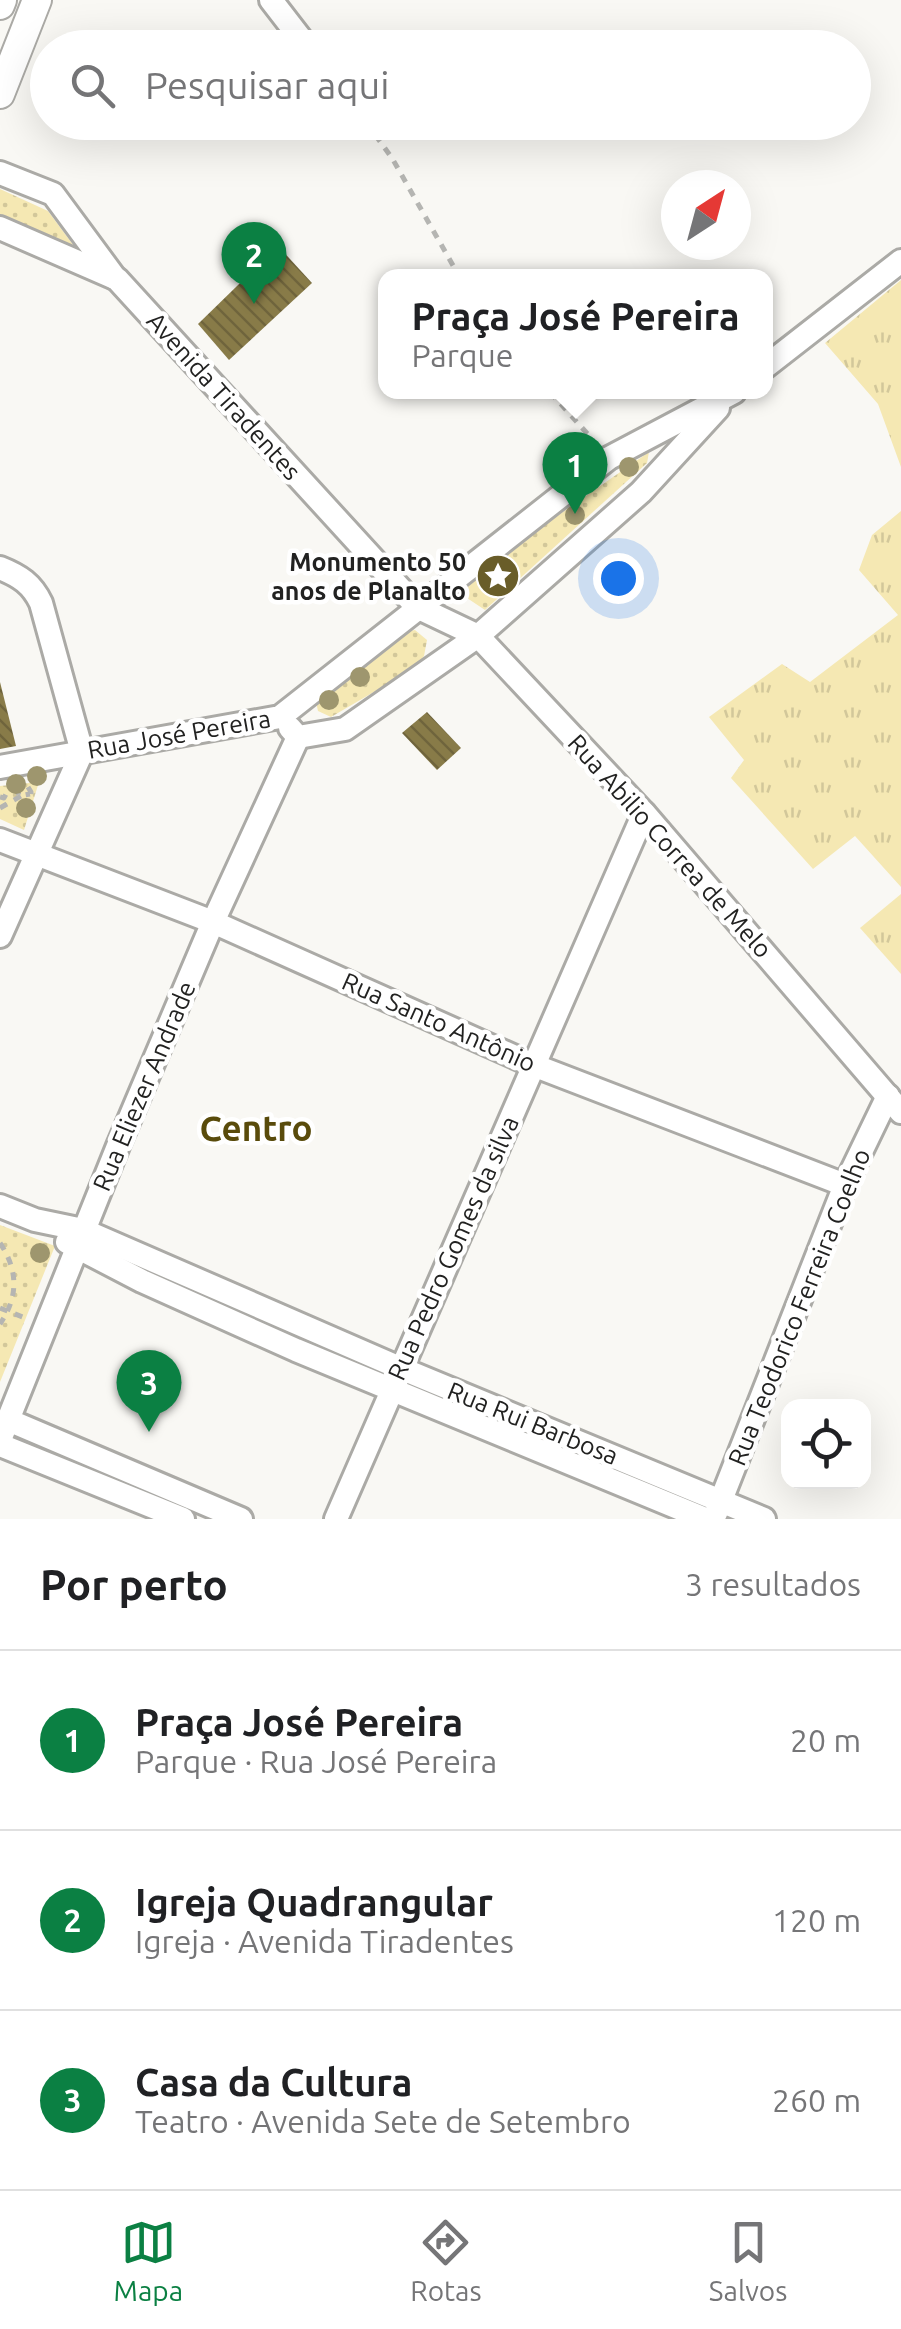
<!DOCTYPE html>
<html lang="pt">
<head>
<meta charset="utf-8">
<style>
	:root { --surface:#fff; --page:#f6f6f6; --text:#202124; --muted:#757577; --line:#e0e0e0; --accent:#0b8043 }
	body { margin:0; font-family:Ubuntu,sans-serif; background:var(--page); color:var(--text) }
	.controls { position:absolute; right:30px; bottom:30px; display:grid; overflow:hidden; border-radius:20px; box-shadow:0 10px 40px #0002 }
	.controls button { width:90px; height:90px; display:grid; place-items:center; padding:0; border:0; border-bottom:2px solid var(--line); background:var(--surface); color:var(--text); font:50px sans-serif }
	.compass { position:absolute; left:661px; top:170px; width:90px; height:90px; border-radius:50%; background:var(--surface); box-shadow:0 10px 40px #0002; rotate:36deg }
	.you { position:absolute; left:618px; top:578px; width:35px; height:35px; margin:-25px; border:8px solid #fff; border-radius:50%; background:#1a73e8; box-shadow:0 0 0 15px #1a73e833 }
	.badge { display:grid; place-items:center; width:65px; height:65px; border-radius:50%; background:var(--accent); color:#fff; font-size:32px; font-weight:700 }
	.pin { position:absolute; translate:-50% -82px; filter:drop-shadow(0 2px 5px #0008) }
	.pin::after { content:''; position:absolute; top:52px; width:35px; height:30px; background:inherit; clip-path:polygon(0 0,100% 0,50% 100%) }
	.popup { position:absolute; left:378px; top:269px; width:395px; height:130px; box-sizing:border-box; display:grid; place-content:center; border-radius:20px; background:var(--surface); filter:drop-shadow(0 2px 8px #0005); font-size:32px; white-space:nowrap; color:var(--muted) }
	.popup b { font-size:38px; color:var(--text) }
	.popup::after { content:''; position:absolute; left:50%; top:100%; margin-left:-20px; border:20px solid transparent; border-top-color:var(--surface) }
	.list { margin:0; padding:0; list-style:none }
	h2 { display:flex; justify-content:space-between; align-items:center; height:130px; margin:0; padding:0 40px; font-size:42px }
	h2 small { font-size:32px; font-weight:400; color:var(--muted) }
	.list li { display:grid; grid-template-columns:65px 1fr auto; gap:30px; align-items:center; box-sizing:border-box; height:180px; padding:0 40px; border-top:2px solid var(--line) }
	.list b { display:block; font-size:38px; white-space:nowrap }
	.list p { margin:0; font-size:32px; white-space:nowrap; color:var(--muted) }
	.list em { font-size:32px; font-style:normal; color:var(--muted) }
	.icon { flex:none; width:55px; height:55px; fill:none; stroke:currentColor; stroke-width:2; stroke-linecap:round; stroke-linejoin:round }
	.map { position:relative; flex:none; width:901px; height:1519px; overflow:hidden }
	.search { position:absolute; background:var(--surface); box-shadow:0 10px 40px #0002; left:30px; right:30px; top:30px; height:110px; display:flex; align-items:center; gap:25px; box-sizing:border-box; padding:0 35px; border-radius:55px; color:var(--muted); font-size:38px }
	.sheet { height:670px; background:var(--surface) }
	nav { display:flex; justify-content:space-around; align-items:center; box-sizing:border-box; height:140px; border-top:2px solid var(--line); background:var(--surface); font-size:28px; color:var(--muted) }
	nav a { display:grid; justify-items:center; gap:5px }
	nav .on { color:var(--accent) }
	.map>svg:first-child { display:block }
</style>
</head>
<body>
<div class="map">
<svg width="901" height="1519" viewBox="0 0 901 1519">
	<defs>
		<pattern id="grass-tufts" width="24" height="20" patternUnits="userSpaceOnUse" patternTransform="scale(2.5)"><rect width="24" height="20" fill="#f5e8b3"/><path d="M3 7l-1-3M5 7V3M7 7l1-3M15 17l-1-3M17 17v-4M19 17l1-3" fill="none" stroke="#d2c79a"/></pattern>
		<pattern id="park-dots" width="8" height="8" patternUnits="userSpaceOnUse" patternTransform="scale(2.5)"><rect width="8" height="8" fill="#f5e8b3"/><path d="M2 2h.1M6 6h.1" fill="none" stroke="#d2c79a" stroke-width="1.8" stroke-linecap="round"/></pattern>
		<pattern id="building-back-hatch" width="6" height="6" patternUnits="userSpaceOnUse" patternTransform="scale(2.5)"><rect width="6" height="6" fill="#887b48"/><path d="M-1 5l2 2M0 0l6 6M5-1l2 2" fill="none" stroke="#6f643c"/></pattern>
	</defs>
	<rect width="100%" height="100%" fill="#f9f8f4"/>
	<g fill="url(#grass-tufts)">
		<polygon points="901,280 901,467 878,404 825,343"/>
		<polygon points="901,511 901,887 855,836 813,869 731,778 744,760 709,717 782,664 810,682 898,615 859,570 872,535"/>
		<polygon points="901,894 901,974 860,928"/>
	</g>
	<g fill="url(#park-dots)">
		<polygon points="0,189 48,211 74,246 73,250 0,216"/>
		<polygon points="649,452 647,463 485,610 467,598 464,587 468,578"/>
		<polygon points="415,630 427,640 424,656 415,668 331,717 318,711 316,702 398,633"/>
		<polygon points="39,782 24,830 0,819 0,786"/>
		<polygon points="0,1225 55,1246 0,1382"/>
	</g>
	<g fill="url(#building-back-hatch)">
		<polygon points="278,246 312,283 229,360 198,324"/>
		<polygon points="0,682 16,746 0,749"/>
		<polygon points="427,712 461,748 437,770 402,733"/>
	</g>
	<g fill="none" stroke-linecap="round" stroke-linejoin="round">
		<g stroke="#abaaa6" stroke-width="28">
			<g id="minor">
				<polyline points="271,0 308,48"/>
				<polyline points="0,173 53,194 115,278"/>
				<polyline points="0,228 117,279 417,607 478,636 644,813 901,1112"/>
				<polyline points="765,367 901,261"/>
				<path d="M0,568C20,576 32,584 41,603L82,752L0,936"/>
				<polyline points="290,728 298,737 345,729 478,636 641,492 718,408"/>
				<polyline points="0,767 280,717 609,458 734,392"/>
				<polyline points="0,840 213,922 533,1065 845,1185"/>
				<polyline points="0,1206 35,1220 83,1230 400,1368 764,1519"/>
				<polyline points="67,1242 142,1281 296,1350 705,1519"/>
				<polyline points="8,1420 241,1519"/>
				<polyline points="0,1440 118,1146 213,922 298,737"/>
				<polyline points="0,1445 183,1519"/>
				<polyline points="716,1513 845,1185 888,1096"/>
				<polyline points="336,1519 644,813"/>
			</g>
		</g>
		<g stroke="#abaaa6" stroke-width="32">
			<g id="tertiary">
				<polyline points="0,5 2,0"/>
				<polyline points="0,94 37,0"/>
			</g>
		</g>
		<g stroke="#b5b5b2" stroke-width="5" stroke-dasharray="8 8" stroke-linecap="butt">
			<polyline points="366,122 392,158 459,276"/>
			<polyline points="550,392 593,440"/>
			<polyline points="17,787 19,796 30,794"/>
			<polyline points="28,787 31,792 30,810"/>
			<polyline points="0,797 4,798 9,788"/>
			<polyline points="0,808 21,796"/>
			<path d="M0,1243C18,1270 19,1296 0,1324"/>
			<polyline points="0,1308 25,1318"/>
		</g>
		<use href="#minor" stroke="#fff" stroke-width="22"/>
		<use href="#tertiary" stroke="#fff" stroke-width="28"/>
	</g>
	<g fill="#9e966e">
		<circle cx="629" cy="467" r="10"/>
		<circle cx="575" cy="515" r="10"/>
		<circle cx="360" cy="677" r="10"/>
		<circle cx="329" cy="700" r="10"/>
		<circle cx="37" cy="776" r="10"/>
		<circle cx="16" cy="784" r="10"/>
		<circle cx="26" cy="808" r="10"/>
		<circle cx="40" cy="1253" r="10"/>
	</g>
	<defs>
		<g id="sight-disc" transform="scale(2.25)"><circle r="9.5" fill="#695d29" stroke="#fff"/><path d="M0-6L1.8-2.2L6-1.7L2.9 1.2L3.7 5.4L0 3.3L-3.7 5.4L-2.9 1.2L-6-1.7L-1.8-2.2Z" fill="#fff"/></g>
	</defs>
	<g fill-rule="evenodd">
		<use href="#sight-disc" x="498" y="576"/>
	</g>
	<g text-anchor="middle" stroke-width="9" stroke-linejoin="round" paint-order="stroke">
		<g font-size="25" fill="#222221" stroke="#fff">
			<text transform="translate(224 396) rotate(48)" y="9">Avenida Tiradentes</text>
			<text transform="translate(179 734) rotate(-10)" y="9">Rua José Pereira</text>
			<text transform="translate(670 846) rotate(48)" y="9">Rua Abilio Correa de Melo</text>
			<text transform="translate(439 1022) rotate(24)" y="9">Rua Santo Antônio</text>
			<text transform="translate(144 1086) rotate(-67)" y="9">Rua Eliezer Andrade</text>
			<text transform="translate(453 1248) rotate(-66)" y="9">Rua Pedro Gomes da silva</text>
			<text transform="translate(799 1307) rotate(-68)" y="9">Rua Teodorico Ferreira Coelho</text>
			<text transform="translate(533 1423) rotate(22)" y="9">Rua Rui Barbosa</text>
		</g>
		<g font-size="25" font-weight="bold" fill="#222221" stroke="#fff" text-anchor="end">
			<text x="466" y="571">Monumento 50<tspan x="466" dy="29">anos de Planalto</tspan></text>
		</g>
		<g font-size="35" font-weight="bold" fill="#594b0b" stroke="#fff">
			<text x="256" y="1141">Centro</text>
		</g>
	</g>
</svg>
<div class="controls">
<button><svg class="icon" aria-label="locate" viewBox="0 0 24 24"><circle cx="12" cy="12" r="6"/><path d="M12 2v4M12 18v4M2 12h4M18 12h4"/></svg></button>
</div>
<svg class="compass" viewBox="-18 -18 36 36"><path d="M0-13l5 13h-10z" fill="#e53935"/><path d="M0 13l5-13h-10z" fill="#757577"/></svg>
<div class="you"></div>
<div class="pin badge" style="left:575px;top:514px">1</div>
<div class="popup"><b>Praça José Pereira</b>Parque</div>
<div class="pin badge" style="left:254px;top:304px">2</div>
<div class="pin badge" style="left:149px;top:1432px">3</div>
<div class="search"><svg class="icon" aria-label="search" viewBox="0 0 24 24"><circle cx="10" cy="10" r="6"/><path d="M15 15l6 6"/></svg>Pesquisar aqui</div>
</div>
<section class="sheet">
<h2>Por perto<small>3 resultados</small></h2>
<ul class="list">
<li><span class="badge">1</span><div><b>Praça José Pereira</b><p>Parque · Rua José Pereira</p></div><em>20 m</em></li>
<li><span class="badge">2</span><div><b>Igreja Quadrangular</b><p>Igreja · Avenida Tiradentes</p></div><em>120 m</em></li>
<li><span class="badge">3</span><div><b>Casa da Cultura</b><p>Teatro · Avenida Sete de Setembro</p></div><em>260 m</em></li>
</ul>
</section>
<nav>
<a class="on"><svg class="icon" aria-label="map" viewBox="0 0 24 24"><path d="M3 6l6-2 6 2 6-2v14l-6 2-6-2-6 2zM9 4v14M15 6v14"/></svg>Mapa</a>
<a><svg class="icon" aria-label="directions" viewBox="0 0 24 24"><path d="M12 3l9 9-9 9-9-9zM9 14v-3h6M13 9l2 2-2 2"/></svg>Rotas</a>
<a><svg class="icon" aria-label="saved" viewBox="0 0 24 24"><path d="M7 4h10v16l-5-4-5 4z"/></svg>Salvos</a>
</nav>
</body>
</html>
